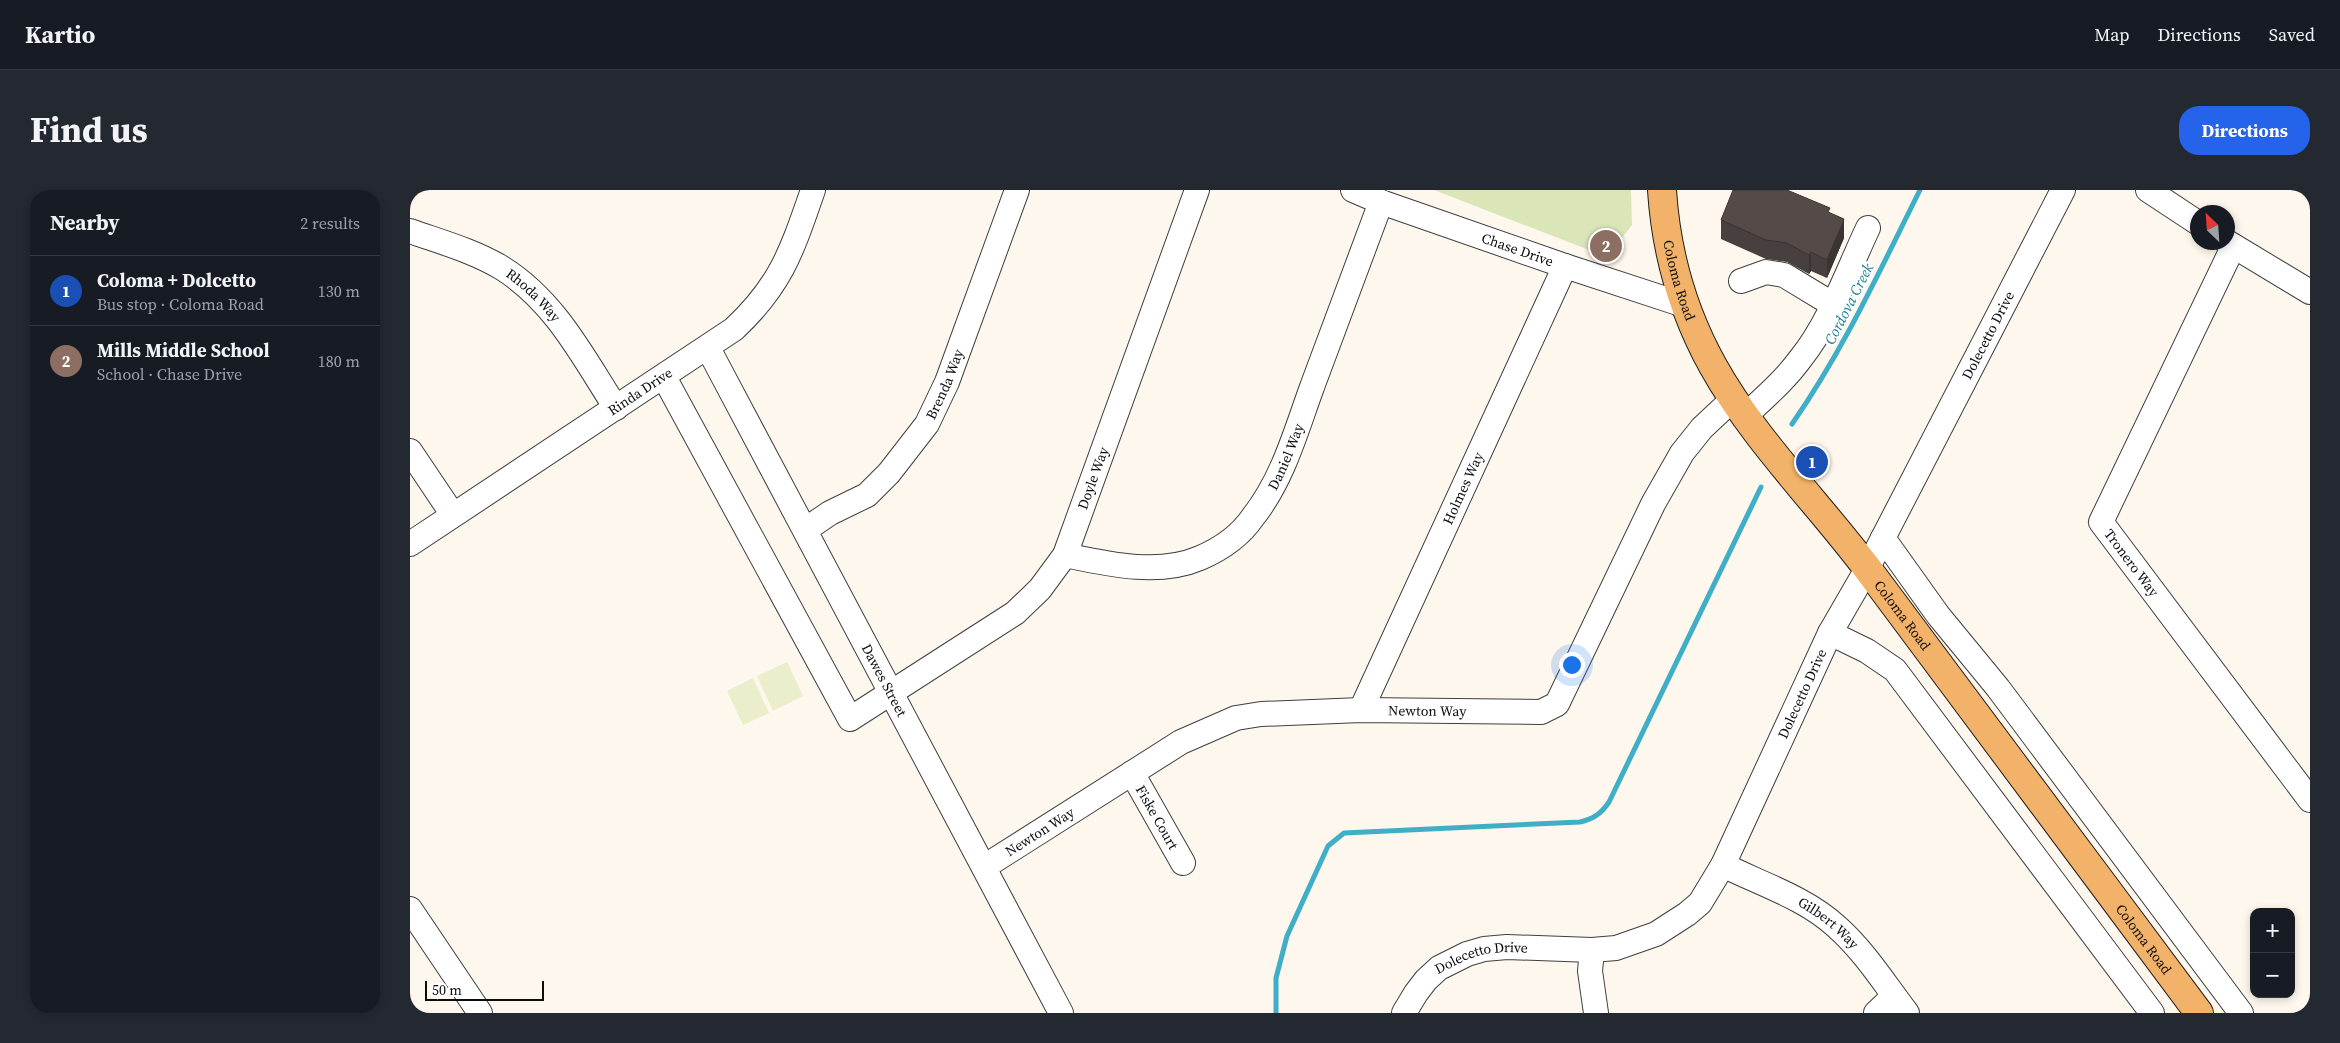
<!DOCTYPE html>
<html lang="en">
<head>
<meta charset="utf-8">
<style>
	:root { --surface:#171b24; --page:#242831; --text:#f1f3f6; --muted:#9ea1a6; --line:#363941; --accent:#2563eb }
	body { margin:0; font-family:"Source Serif 4",serif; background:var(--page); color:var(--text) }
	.controls { position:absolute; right:15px; bottom:15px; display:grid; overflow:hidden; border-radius:10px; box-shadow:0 2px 8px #0003 }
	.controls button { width:45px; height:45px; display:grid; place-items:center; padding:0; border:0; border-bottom:1px solid var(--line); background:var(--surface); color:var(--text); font:25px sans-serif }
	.compass { position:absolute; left:1780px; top:15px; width:45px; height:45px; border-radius:50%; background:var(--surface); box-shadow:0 2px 8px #0003; rotate:335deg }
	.scale { position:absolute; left:15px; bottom:12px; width:119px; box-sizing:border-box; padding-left:5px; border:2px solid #0c0c0c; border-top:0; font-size:14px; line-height:18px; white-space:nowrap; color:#0c0c0c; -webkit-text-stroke:4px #fff; paint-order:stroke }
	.you { position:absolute; left:1161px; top:474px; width:18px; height:18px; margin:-12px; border:4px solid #fff; border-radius:50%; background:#1a73e8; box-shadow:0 0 0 8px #1a73e833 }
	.badge { display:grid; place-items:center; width:32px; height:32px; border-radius:50%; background:var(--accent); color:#fff; font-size:16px; font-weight:700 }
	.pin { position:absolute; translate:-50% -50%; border:2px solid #fff; box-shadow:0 1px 5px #0006 }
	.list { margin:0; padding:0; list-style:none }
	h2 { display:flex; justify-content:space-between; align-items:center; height:65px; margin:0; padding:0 20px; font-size:21px }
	h2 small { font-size:16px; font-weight:400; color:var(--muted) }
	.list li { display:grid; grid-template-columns:32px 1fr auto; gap:15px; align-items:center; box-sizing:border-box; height:70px; padding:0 20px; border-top:1px solid var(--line) }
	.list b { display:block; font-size:19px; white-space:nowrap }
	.list p { margin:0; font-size:16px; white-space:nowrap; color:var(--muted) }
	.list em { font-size:16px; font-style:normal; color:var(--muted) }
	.map { position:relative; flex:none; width:1900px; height:823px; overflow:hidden; border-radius:20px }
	header { display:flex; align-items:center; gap:30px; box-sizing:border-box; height:70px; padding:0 25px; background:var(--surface); border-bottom:1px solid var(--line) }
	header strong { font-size:24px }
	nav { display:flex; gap:28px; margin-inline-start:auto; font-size:18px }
	.intro { display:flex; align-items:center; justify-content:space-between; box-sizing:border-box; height:120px; padding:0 30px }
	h1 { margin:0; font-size:35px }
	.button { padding:12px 22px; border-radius:20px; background:var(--accent); color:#fff; font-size:18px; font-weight:700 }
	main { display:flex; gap:30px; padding:0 30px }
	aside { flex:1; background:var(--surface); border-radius:20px; box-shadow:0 2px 8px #0003 }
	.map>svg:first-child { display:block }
</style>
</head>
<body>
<header>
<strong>Kartio</strong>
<nav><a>Map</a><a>Directions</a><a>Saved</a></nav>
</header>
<div class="intro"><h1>Find us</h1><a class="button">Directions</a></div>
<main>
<aside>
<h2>Nearby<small>2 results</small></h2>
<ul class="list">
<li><span class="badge" style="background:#1a4fb4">1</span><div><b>Coloma + Dolcetto</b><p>Bus stop · Coloma Road</p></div><em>130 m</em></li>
<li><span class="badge" style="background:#8d6e63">2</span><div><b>Mills Middle School</b><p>School · Chase Drive</p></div><em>180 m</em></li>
</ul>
</aside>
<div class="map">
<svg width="1900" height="823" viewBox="0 0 1900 823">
	<rect width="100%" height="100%" fill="#fef7ed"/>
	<polygon fill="#dae6b8" points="1024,0 1221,0 1222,35 1197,67"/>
	<g fill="#eaeeca">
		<polygon points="377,472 393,506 363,521 347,486"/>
		<polygon points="343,488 359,523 333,535 317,501"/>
	</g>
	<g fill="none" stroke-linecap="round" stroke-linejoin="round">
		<g stroke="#3faec6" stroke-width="5">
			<path d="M1382,234C1433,161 1470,80 1510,0"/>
			<path d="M866,823V788L877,746L918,656L934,643L1170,632C1183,629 1191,624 1199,612L1351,297"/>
		</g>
		<g stroke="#3f3f3f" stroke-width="26">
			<g id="minor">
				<path id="s1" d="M943,0L971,12L1155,76L1274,115"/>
				<polyline points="1738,0 1788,33"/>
				<path id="s2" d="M0,41C31,52 64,61 92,78C145,111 173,167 206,218"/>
				<polyline points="1817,52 1900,102"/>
				<path id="s3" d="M1823,57L1691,332L1900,610"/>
				<polyline points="1331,91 1356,82 1374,85 1422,114"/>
				<path id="s4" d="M298,158L651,823"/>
				<path id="s5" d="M254,187L440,529L605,423L630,399L655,365L787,0"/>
				<path d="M1335,226C1355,207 1375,190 1391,168C1420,132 1438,80 1458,38"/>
				<polyline points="0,261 43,325"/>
				<path id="s6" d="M395,340L420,323L457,305L479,283L517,234L537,192L607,0"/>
				<polyline points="1473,348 1528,425 1588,498 1831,823"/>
				<path id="s7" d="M0,354L324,139C372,94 382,60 403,0"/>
				<path id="s8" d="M655,365C698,374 748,386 790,368C811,359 830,346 843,327C873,289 886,241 902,197C925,135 948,73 971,12"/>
				<polyline points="1420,443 1457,461 1485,480 1742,823"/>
				<path id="s9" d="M951,520L1155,76"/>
				<path id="s10" d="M722,583L773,673"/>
				<path id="s11" d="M1313,675C1351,694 1396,708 1427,737C1455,762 1474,793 1497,823"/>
				<path id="s12" d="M574,677L771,552L826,528L851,524L951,520L1131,522L1147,514L1243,314L1272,263L1292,238L1323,209"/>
				<polyline points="0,719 70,823"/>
				<polyline points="1182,760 1180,781 1186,823"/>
				<path id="s13" d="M994,823L1006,803L1016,790L1029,778L1057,764L1074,759L1097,757L1182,760L1206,758L1246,744L1277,724L1290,713L1313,675L1420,443L1457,379L1653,0"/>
				<polyline points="1466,823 1484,806"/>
			</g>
		</g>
		<g stroke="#1d1d1d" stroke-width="30">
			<g id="major">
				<path id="s14" d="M1252,0C1256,62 1273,122 1303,176C1343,248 1407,312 1457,378C1569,526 1678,675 1789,823"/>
			</g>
		</g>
		<use href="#minor" stroke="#fff" stroke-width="24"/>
		<use href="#major" stroke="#f2b269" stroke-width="28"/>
	</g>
	<polygon fill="#48403f" points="1311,30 1434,48 1417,88 1401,81 1399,84 1377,72 1356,69 1311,49"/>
	<g fill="#3b3433">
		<polygon points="1434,29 1434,48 1417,88 1417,70"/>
		<polygon points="1401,62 1401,81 1399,84 1399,65"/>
	</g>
	<polygon fill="#544b49" stroke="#3b3433" points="1323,0 1377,0 1420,18 1418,22 1434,29 1417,70 1401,62 1399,65 1377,53 1356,50 1311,30"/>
	<g text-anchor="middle" stroke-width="5" stroke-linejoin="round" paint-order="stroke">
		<g font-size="14" fill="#0c0c0c" stroke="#fff">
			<text dy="5" stroke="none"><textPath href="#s1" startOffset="175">Chase Drive</textPath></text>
			<text dy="5" stroke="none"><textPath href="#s14" startOffset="92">Coloma Road</textPath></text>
			<text dy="5" stroke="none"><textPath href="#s2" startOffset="141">Rhoda Way</textPath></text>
			<text dy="5" stroke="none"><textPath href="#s13" startOffset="972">Dolecetto Drive</textPath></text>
			<text dy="5" stroke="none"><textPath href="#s6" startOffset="208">Brenda Way</textPath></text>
			<text dy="5" stroke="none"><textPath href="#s7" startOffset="276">Rinda Drive</textPath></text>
			<text dy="5" stroke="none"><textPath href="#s8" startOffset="274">Daniel Way</textPath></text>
			<text dy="5" stroke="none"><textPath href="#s5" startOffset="744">Doyle Way</textPath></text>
			<text dy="5" stroke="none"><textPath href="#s9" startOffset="244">Holmes Way</textPath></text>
			<text dy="5" stroke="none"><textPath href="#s3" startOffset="356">Tronero Way</textPath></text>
			<text dy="5" stroke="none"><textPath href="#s14" startOffset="498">Coloma Road</textPath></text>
			<text dy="5" stroke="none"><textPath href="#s4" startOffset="376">Dawes Street</textPath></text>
			<text dy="5" stroke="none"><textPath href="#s13" startOffset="568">Dolecetto Drive</textPath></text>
			<text dy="5" stroke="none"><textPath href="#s12" startOffset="485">Newton Way</textPath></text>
			<text dy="5" stroke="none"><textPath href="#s10" startOffset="51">Fiske Court</textPath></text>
			<text dy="5" stroke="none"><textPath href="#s12" startOffset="66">Newton Way</textPath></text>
			<text dy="5" stroke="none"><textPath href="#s11" startOffset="121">Gilbert Way</textPath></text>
			<text dy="5" stroke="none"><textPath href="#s14" startOffset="902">Coloma Road</textPath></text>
			<text dy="5" stroke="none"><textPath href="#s13" startOffset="102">Dolecetto Drive</textPath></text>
		</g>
		<g font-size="15" font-style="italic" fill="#1c7d97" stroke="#fff">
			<text transform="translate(1439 114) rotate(-63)" y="5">Cordova Creek</text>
		</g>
	</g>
</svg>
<div class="controls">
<button>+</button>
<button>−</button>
</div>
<svg class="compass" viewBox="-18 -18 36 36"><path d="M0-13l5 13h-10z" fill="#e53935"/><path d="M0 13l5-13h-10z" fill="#9ea1a6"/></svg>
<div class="scale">50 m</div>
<div class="you"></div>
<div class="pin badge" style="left:1402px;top:272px;background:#1a4fb4">1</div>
<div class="pin badge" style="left:1196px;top:56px;background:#8d6e63">2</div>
</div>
</main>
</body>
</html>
